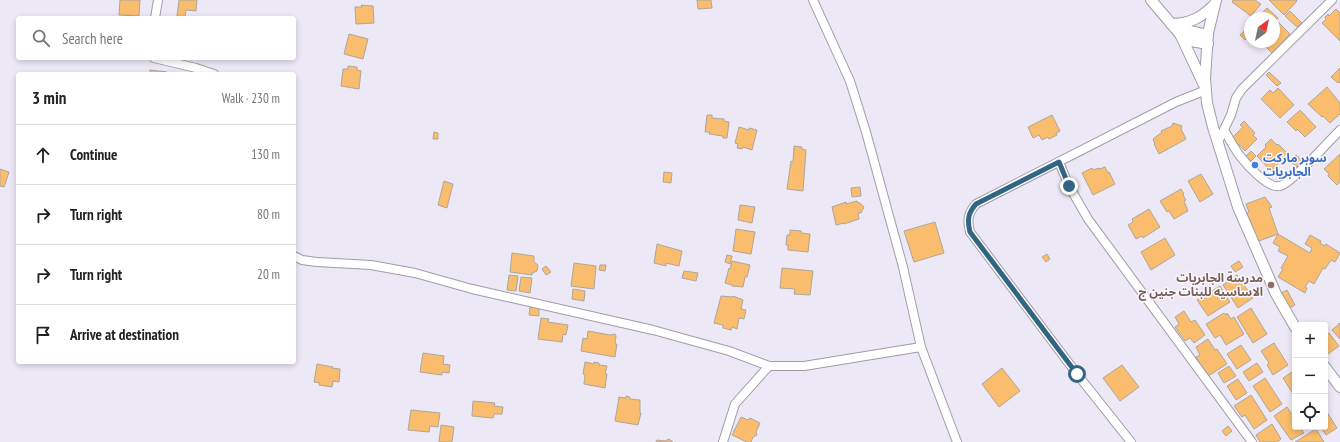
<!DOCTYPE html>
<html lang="en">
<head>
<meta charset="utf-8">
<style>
	:root { --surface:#fff; --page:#f2f2f2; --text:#222; --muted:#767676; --line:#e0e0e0 }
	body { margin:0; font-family:"PT Sans Narrow","Noto Sans Arabic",sans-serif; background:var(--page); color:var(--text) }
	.controls { position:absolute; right:12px; bottom:12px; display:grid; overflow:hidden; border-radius:4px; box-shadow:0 2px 6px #0003 }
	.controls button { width:36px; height:36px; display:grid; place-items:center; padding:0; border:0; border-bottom:1px solid var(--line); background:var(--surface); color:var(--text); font:20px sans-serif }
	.compass { position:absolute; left:1244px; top:12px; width:36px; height:36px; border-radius:50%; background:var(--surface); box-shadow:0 2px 6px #0003; rotate:33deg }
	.stop { position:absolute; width:12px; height:12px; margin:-9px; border:3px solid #316582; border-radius:50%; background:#fff }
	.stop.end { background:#316582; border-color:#fff; box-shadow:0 1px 4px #0008 }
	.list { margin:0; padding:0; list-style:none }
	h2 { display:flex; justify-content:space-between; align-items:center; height:52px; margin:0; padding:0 16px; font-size:17px }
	h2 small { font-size:13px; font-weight:400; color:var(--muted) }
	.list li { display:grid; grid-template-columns:26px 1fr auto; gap:12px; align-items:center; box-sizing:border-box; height:60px; padding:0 16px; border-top:1px solid var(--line) }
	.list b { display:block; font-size:15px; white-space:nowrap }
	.list em { font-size:13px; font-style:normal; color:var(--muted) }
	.icon { flex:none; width:22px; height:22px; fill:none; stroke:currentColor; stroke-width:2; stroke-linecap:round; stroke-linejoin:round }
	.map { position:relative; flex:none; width:1340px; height:442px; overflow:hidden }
	.search { position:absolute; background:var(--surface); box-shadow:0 2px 6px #0003; left:16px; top:16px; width:280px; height:44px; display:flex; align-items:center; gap:10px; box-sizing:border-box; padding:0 14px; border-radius:4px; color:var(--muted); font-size:15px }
	.panel { position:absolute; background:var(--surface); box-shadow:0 2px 6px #0003; left:16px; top:72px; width:280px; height:292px; border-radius:4px }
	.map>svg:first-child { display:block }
</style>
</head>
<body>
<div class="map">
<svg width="1340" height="442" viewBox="0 0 1340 442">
	<rect width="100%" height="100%" fill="#ede8f5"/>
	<g fill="#f9bd6d" stroke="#aea69c">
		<polygon points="120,0 140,0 139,16 119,15"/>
		<polygon points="179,0 197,0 196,11 186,10 185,17 177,16"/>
		<polygon points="697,0 711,0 712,8 698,9"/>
		<polygon points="1233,0 1255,0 1261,4 1251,16 1232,2"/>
		<polygon points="1269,0 1296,0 1297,1 1284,15"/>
		<polygon points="361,5 373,6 374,23 356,24 355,7 362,7"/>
		<polygon points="1267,8 1278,18 1274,22 1274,18 1257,18"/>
		<polygon points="1336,9 1340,13 1340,41 1322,23 1326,19 1325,17 1328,14 1329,16"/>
		<polygon points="1290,11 1302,23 1297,27 1285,16"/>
		<polygon points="1278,22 1290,34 1272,53 1261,42 1274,42 1274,25"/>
		<polygon points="1250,26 1250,35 1245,40 1240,35"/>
		<polygon points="349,34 368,39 363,59 344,54"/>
		<polygon points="348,66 357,67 357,70 361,71 359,89 341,86 343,69 348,69"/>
		<polygon points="1340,68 1340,83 1339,82 1338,83 1331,77"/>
		<polygon points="150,70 167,72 167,74 145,74 145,73 150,74"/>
		<polygon points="1269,72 1281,83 1277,86 1266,75"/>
		<polygon points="1327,87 1340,103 1340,114 1330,123 1323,116 1322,117 1308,104"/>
		<polygon points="1278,88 1294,105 1280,118 1261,99 1270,90 1273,93"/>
		<polygon points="1300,110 1316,127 1305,137 1297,129 1296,131 1287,122"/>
		<polygon points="707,115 712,115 712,118 724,119 724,121 729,122 727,138 723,138 723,136 709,134 710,132 705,132"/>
		<polygon points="1052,115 1060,131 1056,133 1057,135 1049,139 1048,137 1042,140 1039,135 1033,138 1028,127"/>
		<polygon points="1244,121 1255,133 1253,135 1257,139 1245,151 1232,138 1243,127 1240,125"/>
		<polygon points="1173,123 1182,126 1181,129 1186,139 1159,154 1154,144 1155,144 1153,139 1162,132 1161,131 1172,126"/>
		<polygon points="739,127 749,130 749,128 757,130 752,150 743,147 742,149 737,148 738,144 735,143"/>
		<polygon points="434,132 438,133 438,139 433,139"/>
		<polygon points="1271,139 1277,145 1278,144 1288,154 1271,171 1257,156 1266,147 1265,145"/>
		<polygon points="794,146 802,147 802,149 806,150 803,191 787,189 791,161 793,162"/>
		<polygon points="1251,151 1256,156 1249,163 1244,158"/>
		<polygon points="1340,154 1340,182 1337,185 1328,176 1329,174 1324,169"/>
		<polygon points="1296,155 1304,162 1298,168 1290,161"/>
		<polygon points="1105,167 1108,173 1109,172 1115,184 1093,195 1082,173 1092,168 1093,170 1099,168 1100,169"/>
		<polygon points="0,169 9,172 4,187 0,186"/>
		<polygon points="664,172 672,173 671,183 663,182"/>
		<polygon points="1201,174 1213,194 1200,202 1188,181"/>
		<polygon points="444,181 453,184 447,208 438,205"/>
		<polygon points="860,187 861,196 852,197 851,188"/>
		<polygon points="1181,189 1184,194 1183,195 1186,200 1184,201 1188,211 1174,219 1169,211 1167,212 1160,201"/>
		<polygon points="1265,197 1272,207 1269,208 1278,234 1256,242 1245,214 1249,212 1246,204"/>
		<polygon points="857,201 858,203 860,203 864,207 861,213 858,213 859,219 844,224 844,223 836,225 832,207 846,202 846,204"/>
		<polygon points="740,205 755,207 752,223 738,220"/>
		<polygon points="1149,209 1160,227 1143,238 1142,236 1136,239 1128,225 1133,222 1132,219"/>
		<polygon points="935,222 944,253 914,262 904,231"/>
		<polygon points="736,229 755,232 751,254 733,251"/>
		<polygon points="790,230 801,231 801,233 810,234 808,252 788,250 788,245 786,245 787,235 790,235"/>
		<polygon points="1278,234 1310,253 1312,248 1305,244 1310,235 1321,241 1320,243 1325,246 1326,244 1340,253 1335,262 1331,260 1325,269 1323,268 1314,284 1309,281 1305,287 1307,288 1305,293 1278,277 1283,269 1281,268 1288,256 1278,251 1280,247 1273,243"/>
		<polygon points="1165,238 1175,255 1151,270 1141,252"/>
		<polygon points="657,244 682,251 679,266 666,263 666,266 654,263"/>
		<polygon points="512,253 534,256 534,262 538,265 537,271 532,273 532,275 510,272"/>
		<polygon points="1047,254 1050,259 1046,262 1042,257"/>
		<polygon points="727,255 732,256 730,264 725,262"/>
		<polygon points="732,261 750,265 747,277 745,277 743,287 732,286 732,285 725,283 729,268 730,269"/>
		<polygon points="1239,261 1243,267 1235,272 1231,266"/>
		<polygon points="574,263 596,266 594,289 571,286"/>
		<polygon points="600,265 606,265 605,271 599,270"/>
		<polygon points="546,266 551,272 546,275 542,269"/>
		<polygon points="782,268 813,271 810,295 794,294 795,289 780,288"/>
		<polygon points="684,271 698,273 696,281 682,278"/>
		<polygon points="509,275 518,276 516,291 507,290"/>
		<polygon points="1237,275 1253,298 1238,308 1223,285"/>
		<polygon points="521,277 532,278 530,293 519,291"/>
		<polygon points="1220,286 1230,302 1208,316 1197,300"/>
		<polygon points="573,289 585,291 584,301 572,299"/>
		<polygon points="1287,290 1295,305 1288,309 1279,294"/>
		<polygon points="721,296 732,297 733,296 743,300 741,309 746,310 744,319 739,318 737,329 732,327 731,330 723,328 723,325 714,323"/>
		<polygon points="530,307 539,308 539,316 529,315"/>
		<polygon points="1251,308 1267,334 1253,343 1237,317"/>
		<polygon points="1184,311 1191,322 1195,320 1205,335 1194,343 1190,338 1185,341 1175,327 1179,324 1175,317"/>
		<polygon points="1224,313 1226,315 1227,313 1231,319 1234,317 1244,334 1226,345 1220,335 1215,338 1206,324"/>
		<polygon points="541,318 549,319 548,322 568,325 566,335 563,334 562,342 538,339"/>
		<polygon points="1340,323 1340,339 1332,330"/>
		<polygon points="588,331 610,335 615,334 616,336 615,344 617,344 615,357 581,351 583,338 587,339"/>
		<polygon points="1329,333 1339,346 1328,354 1325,351 1325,337"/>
		<polygon points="1208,339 1215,350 1217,349 1227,364 1208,376 1196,357 1200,355 1196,347"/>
		<polygon points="1274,343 1288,365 1273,375 1267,365 1269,363 1261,351"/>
		<polygon points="1241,345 1251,360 1237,369 1227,354"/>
		<polygon points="423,353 444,356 443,364 450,365 449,373 442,372 442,375 420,372"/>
		<polygon points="585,362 594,364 594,362 599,363 599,365 607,366 605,374 607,374 605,388 584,384 585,375 583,374"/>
		<polygon points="1257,363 1263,372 1249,381 1243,372"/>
		<polygon points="317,364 333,367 332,368 340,369 339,382 333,381 332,387 319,385 320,383 314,382"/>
		<polygon points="1122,365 1139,387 1120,401 1103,378"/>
		<polygon points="1229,366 1236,376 1224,383 1218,373"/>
		<polygon points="1002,368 1020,391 999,407 982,384"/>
		<polygon points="1295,370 1295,397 1283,378"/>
		<polygon points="1265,378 1282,404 1270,412 1253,386"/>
		<polygon points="1238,379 1247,393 1236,400 1227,386"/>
		<polygon points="1251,395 1267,420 1254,429 1245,415 1242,417 1234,406"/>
		<polygon points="626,396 630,397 630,399 640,400 640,413 641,413 638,425 615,421 619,397 626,398"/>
		<polygon points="473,401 495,403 494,406 503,407 502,414 494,414 493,418 472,416"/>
		<polygon points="1287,407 1295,419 1295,427 1300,427 1304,433 1291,440 1274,416"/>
		<polygon points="1325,409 1337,428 1326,435 1321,427 1325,427"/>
		<polygon points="411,410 440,413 438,427 430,426 429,432 408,430"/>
		<polygon points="741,417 748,420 750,418 760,423 756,432 757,435 753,437 751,442 747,442 732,435"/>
		<polygon points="1272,424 1281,439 1277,442 1260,442 1256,435"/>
		<polygon points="441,425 454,427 452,442 439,442"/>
		<polygon points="1228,426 1232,431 1226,436 1222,431"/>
		<polygon points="1316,429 1324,442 1295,442"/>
		<polygon points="669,439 673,442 656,442 657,440 665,441"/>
	</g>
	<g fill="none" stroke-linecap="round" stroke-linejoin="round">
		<g stroke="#a09ca8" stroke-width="10">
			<g id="minor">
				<polyline points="813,0 850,81 866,132 903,267 921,347 957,442"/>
				<polyline points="155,18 158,0"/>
				<polyline points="154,58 196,68 214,74"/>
				<path d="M1224,130C1229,138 1234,148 1240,156C1247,165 1268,189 1280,186C1291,184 1330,140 1340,130"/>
				<polyline points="1218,142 1231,115 1236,98 1242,89 1332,0"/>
				<polyline points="1059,162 1069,186 1088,219 1252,442"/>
				<polyline points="294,256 302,260 317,262 371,265 415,273 472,289 653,330 729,351 769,366 804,366 921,347"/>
				<polyline points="723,442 735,404 769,366"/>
				<path d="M1131,442L1077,374L970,232C967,220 968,213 976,204L1176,102L1206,90"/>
			</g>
		</g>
		<g stroke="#a09ca8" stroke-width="12">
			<g id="tertiary">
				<polyline points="1151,0 1180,34 1191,41 1208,44"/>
				<polyline points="1216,0 1208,33 1205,79 1207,103 1213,127 1238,207 1276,294 1295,327"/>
				<path d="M1171,24C1189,24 1201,18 1214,5"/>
				<polyline points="1174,27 1208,35"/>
				<polyline points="1180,34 1204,85"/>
				<polyline points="1325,367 1340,387"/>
			</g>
		</g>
		<use href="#minor" stroke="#fff" stroke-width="8"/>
		<use href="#tertiary" stroke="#fff" stroke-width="10"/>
	</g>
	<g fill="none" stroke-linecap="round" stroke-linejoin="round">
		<path stroke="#316582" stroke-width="5" d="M1069,186L1059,162L976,204C968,213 967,220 970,232L1077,374"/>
	</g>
	<circle fill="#3f7fe0" stroke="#f9f7fe" stroke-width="1.5" cx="1255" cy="165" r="4"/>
	<circle fill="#8d6e63" stroke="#f9f7fe" stroke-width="1.5" cx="1271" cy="285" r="4"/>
	<g text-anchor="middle" stroke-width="3" stroke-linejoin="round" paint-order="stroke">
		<g font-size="12" font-weight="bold" fill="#366cbe" stroke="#f9f7fe" text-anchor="start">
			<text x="1263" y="162">سوبر ماركت<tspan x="1263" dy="14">الجابريات</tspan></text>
		</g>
		<g font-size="12" font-weight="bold" fill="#785e54" stroke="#f9f7fe" text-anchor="end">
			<text x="1263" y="282">مدرسة الجابريات<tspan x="1263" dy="14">الاساسيه للبنات جنين ج</tspan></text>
		</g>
	</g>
</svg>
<div class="controls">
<button>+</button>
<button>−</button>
<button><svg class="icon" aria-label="locate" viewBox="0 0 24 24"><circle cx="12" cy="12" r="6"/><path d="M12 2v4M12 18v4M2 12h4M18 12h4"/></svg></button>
</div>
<svg class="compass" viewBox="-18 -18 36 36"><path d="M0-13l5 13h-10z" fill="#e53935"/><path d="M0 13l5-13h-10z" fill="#767676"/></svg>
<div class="stop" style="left:1077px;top:374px"></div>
<div class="stop end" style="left:1069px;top:186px"></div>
<div class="search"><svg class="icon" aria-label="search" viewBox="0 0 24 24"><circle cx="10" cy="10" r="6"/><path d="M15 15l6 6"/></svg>Search here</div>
<section class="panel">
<h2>3 min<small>Walk · 230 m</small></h2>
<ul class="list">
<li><svg class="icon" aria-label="ahead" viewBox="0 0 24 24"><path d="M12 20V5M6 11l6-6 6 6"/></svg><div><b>Continue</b></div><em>130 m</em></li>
<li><svg class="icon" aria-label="right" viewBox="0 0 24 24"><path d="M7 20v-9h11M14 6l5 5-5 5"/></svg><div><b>Turn right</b></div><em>80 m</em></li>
<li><svg class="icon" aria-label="right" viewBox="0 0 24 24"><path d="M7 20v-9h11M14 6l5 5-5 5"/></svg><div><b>Turn right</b></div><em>20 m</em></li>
<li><svg class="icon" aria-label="arrive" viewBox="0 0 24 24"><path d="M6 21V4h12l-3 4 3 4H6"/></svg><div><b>Arrive at destination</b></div></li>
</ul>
</section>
</div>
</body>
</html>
